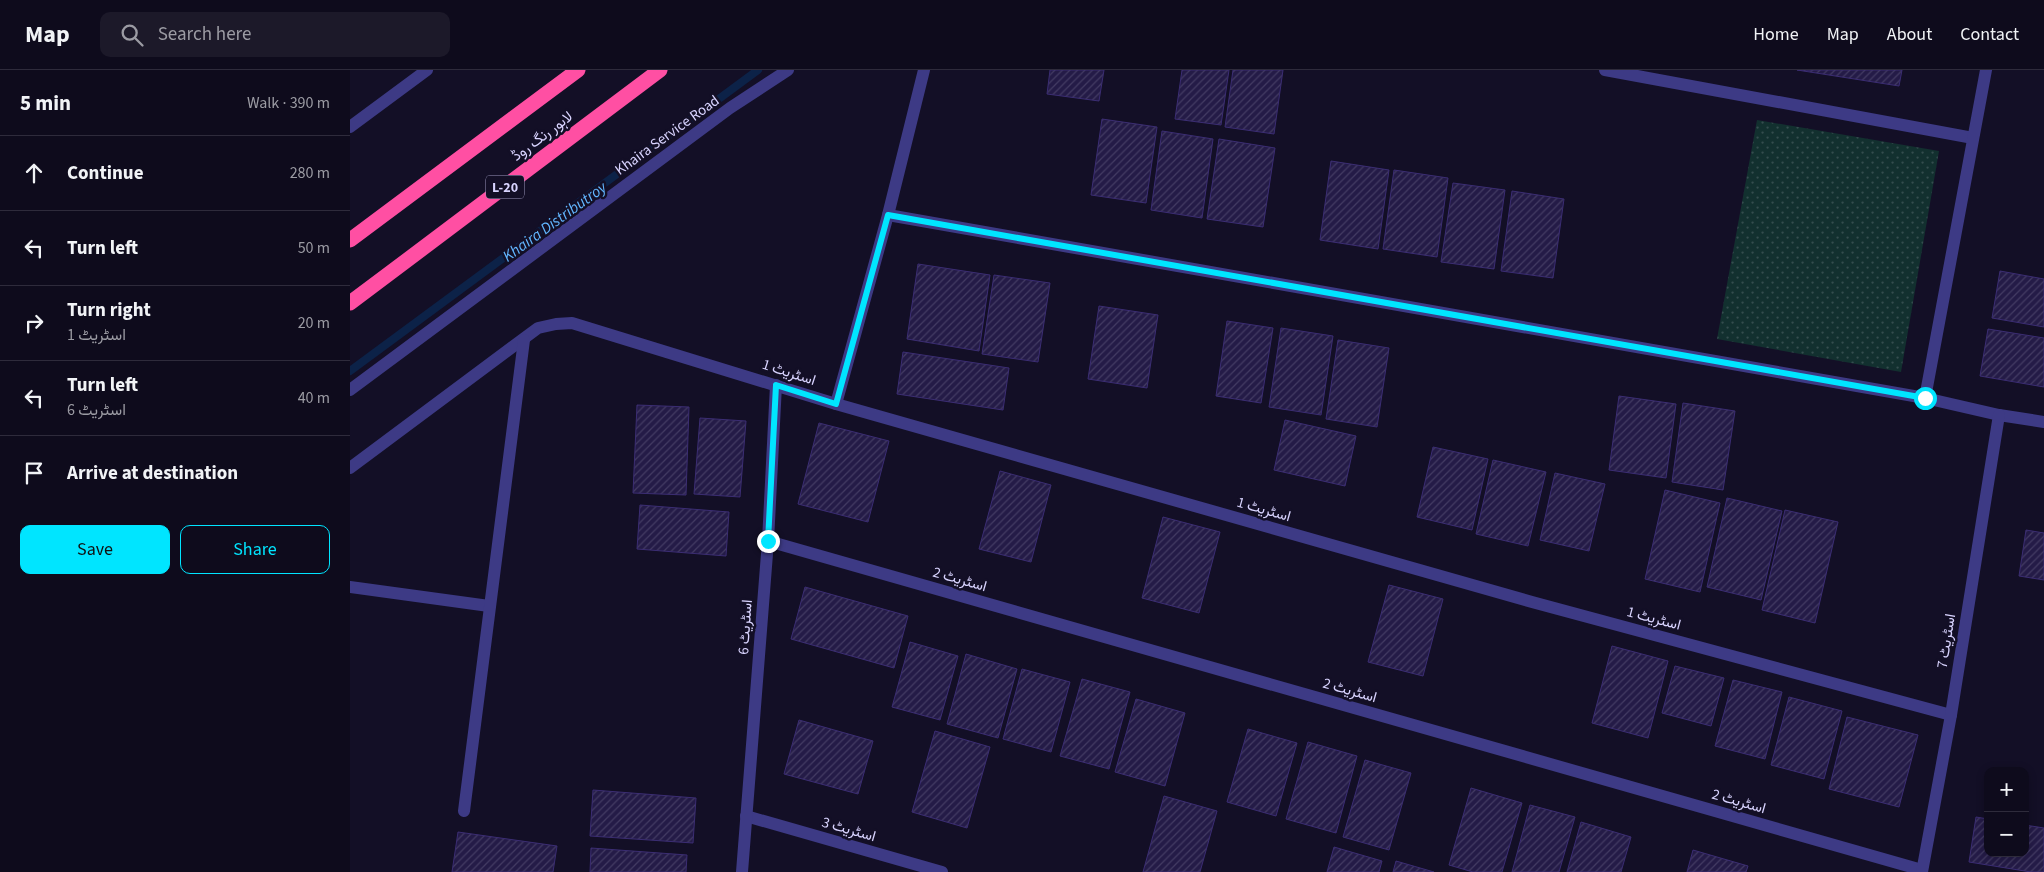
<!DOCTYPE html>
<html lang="en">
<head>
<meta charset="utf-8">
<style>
	:root { --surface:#0e0b1c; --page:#1c1929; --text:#f1f3f6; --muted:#9b9ba3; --line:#2e2b3b; --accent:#00e5ff }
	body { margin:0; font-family:"Source Sans 3",Vazirmatn,sans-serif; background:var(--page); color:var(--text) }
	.controls { position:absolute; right:15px; bottom:15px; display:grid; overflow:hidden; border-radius:10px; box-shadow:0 2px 8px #0003 }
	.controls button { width:45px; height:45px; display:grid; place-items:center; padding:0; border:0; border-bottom:1px solid var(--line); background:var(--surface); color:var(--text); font:25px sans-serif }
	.stop { position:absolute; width:15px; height:15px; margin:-11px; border:4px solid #00e5ff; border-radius:50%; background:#fff }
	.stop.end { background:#00e5ff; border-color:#fff; box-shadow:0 1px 5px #0008 }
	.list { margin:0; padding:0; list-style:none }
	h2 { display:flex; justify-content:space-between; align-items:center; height:65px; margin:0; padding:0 20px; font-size:21px }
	h2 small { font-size:16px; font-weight:400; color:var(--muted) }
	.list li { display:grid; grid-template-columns:32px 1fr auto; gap:15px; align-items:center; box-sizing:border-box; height:75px; padding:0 20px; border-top:1px solid var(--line) }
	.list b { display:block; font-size:19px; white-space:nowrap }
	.list p { margin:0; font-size:16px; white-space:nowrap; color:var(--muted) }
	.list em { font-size:16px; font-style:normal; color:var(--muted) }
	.actions { display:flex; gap:10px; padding:15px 20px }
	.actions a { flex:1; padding:11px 0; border:1px solid var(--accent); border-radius:10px; text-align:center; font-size:18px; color:var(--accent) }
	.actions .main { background:var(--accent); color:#111 }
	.icon { flex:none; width:28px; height:28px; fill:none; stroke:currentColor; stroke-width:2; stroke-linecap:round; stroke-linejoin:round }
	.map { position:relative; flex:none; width:1694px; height:802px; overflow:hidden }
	header { display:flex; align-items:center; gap:30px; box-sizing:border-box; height:70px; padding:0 25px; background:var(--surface); border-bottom:1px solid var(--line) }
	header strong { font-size:24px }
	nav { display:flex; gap:28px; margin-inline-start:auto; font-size:18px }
	.search { width:350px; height:45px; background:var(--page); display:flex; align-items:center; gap:12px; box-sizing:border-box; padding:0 18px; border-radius:10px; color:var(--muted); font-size:19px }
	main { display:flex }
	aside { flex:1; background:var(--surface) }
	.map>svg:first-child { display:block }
</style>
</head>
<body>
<header>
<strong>Map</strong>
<div class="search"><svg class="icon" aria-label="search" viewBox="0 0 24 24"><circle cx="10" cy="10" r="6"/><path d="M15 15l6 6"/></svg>Search here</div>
<nav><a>Home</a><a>Map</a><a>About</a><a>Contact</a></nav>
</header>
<main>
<aside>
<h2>5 min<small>Walk · 390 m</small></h2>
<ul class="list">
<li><svg class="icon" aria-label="ahead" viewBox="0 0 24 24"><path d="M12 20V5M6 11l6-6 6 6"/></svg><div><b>Continue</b></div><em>280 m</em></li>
<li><svg class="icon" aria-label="left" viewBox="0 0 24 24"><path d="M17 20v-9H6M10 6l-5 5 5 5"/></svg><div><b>Turn left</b></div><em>50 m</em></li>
<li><svg class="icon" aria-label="right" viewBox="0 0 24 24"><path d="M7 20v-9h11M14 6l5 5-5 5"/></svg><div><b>Turn right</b><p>اسٹریٹ 1</p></div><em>20 m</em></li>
<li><svg class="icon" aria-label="left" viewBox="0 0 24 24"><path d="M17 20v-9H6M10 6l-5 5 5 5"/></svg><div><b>Turn left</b><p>اسٹریٹ 6</p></div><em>40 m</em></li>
<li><svg class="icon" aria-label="arrive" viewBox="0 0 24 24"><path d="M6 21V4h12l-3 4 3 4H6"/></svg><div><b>Arrive at destination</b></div></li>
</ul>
<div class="actions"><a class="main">Save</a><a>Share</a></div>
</aside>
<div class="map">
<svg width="1694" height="802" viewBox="0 0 1694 802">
	<defs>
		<pattern id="park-dots" width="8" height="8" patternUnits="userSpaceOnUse" patternTransform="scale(1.25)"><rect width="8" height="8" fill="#12302f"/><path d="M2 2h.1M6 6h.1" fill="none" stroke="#344d4e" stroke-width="1.8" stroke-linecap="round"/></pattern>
		<pattern id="building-hatch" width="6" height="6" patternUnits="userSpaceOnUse" patternTransform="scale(1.25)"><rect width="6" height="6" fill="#241b47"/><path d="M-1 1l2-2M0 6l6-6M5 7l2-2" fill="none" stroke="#433b63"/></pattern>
	</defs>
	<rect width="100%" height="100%" fill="#130f26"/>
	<polygon fill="url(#park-dots)" points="1407,50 1589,81 1551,302 1367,269"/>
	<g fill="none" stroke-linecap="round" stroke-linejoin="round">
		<polyline stroke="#0c2248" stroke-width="8" points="0,301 408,0"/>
	</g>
	<g fill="url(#building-hatch)" stroke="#3b2d73">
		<polygon points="700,0 754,0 749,31 697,24"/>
		<polygon points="832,0 879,0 871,55 825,49"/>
		<polygon points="883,0 933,0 924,64 875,57"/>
		<polygon points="1447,0 1552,0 1549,16"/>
		<polygon points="752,49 807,57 796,133 741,125"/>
		<polygon points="812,61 863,69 852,148 801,140"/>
		<polygon points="869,69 925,78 913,157 857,149"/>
		<polygon points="981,91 1039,100 1028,179 970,170"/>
		<polygon points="1044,100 1098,108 1087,187 1033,179"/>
		<polygon points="1103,113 1155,120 1144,199 1091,192"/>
		<polygon points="1162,121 1214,129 1203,208 1151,201"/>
		<polygon points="568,194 640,205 629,281 557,269"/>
		<polygon points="1650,201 1694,209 1694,257 1642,248"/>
		<polygon points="644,205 700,213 688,292 632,284"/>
		<polygon points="749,236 808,245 797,318 738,309"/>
		<polygon points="877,251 923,258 911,333 866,326"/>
		<polygon points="931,258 983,266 971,345 919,337"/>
		<polygon points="1638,259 1694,268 1694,317 1630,306"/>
		<polygon points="988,270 1039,278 1027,357 976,349"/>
		<polygon points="553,282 659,298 653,340 547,324"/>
		<polygon points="1269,326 1326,334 1316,408 1259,400"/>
		<polygon points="1333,333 1385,341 1373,420 1322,412"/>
		<polygon points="287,335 339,337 336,425 283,423"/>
		<polygon points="350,348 396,351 390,427 344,424"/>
		<polygon points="935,350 1006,366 995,416 924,400"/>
		<polygon points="469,353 539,371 518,452 448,434"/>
		<polygon points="1083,377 1138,389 1122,460 1067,447"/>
		<polygon points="1143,390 1196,402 1178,476 1126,464"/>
		<polygon points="650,401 701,415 681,492 629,479"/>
		<polygon points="1205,403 1255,414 1239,481 1190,470"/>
		<polygon points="1315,420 1370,433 1350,522 1295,509"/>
		<polygon points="1377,428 1432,441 1411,530 1357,517"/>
		<polygon points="290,435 379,442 376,486 287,479"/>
		<polygon points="1435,440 1488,452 1465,553 1412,540"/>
		<polygon points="813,447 870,462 849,543 792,528"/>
		<polygon points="1676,460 1694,463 1694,510 1669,506"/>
		<polygon points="1039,515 1093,529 1073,606 1018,592"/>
		<polygon points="455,517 558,546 544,598 441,569"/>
		<polygon points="560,572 608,586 590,650 542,637"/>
		<polygon points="1262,576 1318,591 1298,668 1242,653"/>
		<polygon points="616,584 667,599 648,668 597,654"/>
		<polygon points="1325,596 1374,608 1361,656 1312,643"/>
		<polygon points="672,599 720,612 701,682 653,669"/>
		<polygon points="732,609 780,622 759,699 710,686"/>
		<polygon points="1383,610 1432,622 1415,689 1365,676"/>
		<polygon points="1439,627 1492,641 1474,709 1421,695"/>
		<polygon points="786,629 835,643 815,716 765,702"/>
		<polygon points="1497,647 1568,665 1549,737 1479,719"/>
		<polygon points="449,650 523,671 508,724 434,704"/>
		<polygon points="898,659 947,673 926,746 877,732"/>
		<polygon points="585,661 640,677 617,758 562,742"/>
		<polygon points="958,672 1007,686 986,763 936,749"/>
		<polygon points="1015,690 1061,703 1039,780 993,767"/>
		<polygon points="1121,718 1172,733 1152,802 1123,802 1099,795"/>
		<polygon points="243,720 346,728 343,773 240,766"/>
		<polygon points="814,726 867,741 850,802 793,802"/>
		<polygon points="1180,735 1225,747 1209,802 1162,802"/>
		<polygon points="1626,747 1638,749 1638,783 1675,783 1675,755 1694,758 1694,802 1681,802 1619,792"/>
		<polygon points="1231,752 1281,767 1271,802 1217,802"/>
		<polygon points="108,762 207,776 203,802 102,802"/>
		<polygon points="984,777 1032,791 1029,802 977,802"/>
		<polygon points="241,778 337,785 336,802 240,802"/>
		<polygon points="1343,780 1398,796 1396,802 1337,802"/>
		<polygon points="1046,791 1084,802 1043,802"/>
	</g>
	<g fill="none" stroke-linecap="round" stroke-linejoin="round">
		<g stroke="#3d3a85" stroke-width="12">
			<polyline points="1255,0 1623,68"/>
			<polyline points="0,57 77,0"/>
			<polyline points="538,145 1575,328 1649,345 1694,352"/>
			<polyline points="0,320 380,38 438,0"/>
			<polyline points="1575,328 1636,0"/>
			<polyline points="486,334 538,145 574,0"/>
			<polyline points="0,398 188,258 206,254 222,253 486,334 1182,532 1601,645"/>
			<polyline points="418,471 1572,800"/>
			<polyline points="0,517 139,536"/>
			<polyline points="114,741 174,270"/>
			<polyline points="396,746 592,802"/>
			<polyline points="392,802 418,471 426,315"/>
			<polyline points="1572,802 1601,645 1649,345"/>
		</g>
		<g stroke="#ff4fa3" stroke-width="15">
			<polyline points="0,170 228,0"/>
			<polyline points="0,233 310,0"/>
		</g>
	</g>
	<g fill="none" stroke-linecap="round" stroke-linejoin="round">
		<polyline stroke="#00e5ff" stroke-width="6" points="418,471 426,315 486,334 538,145 1575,328"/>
	</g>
	<g text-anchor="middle" stroke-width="5" stroke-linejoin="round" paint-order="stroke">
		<rect fill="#130f26" stroke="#9e99be" stroke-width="1" x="136" y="105.5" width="38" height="23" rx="4"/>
		<g font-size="14" font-weight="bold" fill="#d9d4ff">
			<text x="155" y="122">L-20</text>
		</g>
		<g font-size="15" fill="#d9d4ff" stroke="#130f26">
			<text transform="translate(317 65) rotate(-36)" y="5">Khaira Service Road</text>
			<text transform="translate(192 66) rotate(-37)" y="5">لاہور رنگ روڈ</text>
			<text transform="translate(439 302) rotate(18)" y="5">اسٹریٹ 1</text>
			<text transform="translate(914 439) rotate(16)" y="5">اسٹریٹ 1</text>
			<text transform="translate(610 509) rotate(16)" y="5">اسٹریٹ 2</text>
			<text transform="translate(1304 548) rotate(15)" y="5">اسٹریٹ 1</text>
			<text transform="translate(395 557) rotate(-86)" y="5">اسٹریٹ 6</text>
			<text transform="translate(1596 571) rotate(-81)" y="5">اسٹریٹ 7</text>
			<text transform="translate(1000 620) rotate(16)" y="5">اسٹریٹ 2</text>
			<text transform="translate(1389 731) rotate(16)" y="5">اسٹریٹ 2</text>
			<text transform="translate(499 759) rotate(16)" y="5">اسٹریٹ 3</text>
		</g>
		<g font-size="16" font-style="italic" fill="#62b6ff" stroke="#130f26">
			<text transform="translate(204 151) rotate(-36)" y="6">Khaira Distributroy</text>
		</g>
	</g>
</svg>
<div class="controls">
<button>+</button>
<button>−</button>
</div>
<div class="stop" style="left:1575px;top:328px"></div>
<div class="stop end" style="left:418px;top:471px"></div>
</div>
</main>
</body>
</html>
